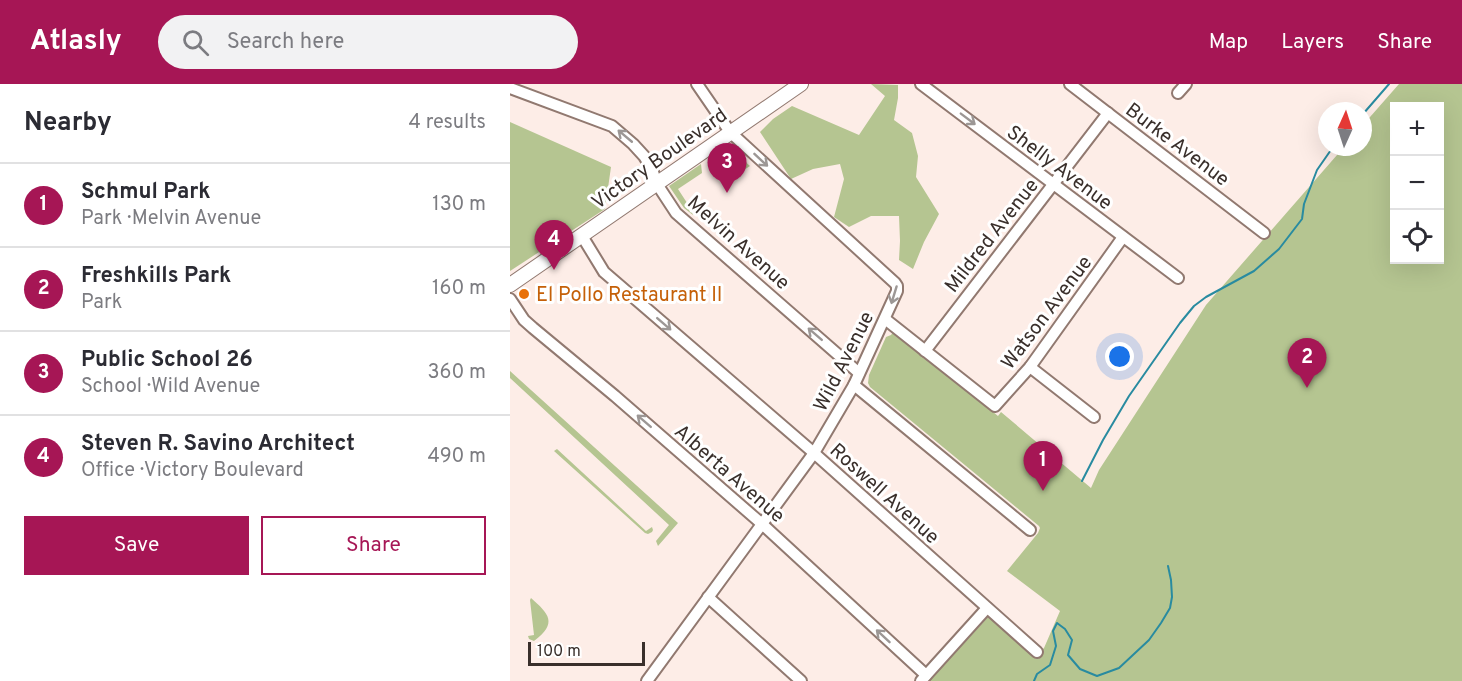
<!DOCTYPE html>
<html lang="en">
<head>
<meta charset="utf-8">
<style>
	:root { --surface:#fff; --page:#f2f2f3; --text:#2b2b33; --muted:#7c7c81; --line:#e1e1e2; --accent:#a61655 }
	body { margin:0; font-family:Overpass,sans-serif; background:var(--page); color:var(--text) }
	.controls { position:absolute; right:18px; top:18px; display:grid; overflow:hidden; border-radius:0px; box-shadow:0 6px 24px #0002 }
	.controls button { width:54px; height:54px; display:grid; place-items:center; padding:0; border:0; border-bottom:2px solid var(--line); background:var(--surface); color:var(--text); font:30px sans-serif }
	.compass { position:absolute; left:808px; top:18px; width:54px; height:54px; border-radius:50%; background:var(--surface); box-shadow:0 6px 24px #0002; rotate:3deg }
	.scale { position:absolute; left:18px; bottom:15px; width:117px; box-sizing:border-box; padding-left:6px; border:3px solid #392f2b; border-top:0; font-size:16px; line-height:21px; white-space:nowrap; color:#392f2b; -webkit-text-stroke:4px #fff; paint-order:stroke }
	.you { position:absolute; left:610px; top:273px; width:21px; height:21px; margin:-15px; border:4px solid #fff; border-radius:50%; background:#1a73e8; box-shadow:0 0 0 9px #1a73e833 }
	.badge { display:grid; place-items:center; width:39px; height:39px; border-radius:50%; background:var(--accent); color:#fff; font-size:20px; font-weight:700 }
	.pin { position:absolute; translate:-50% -50px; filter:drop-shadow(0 2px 3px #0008) }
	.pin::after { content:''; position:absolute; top:32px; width:21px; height:18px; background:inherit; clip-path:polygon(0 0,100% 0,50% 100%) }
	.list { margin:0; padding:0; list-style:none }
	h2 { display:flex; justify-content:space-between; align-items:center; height:78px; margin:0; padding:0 24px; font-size:26px }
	h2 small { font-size:20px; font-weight:400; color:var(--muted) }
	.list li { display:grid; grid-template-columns:39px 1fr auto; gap:18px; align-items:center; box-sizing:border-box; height:84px; padding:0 24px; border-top:2px solid var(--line) }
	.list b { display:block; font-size:22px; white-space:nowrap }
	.list p { margin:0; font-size:20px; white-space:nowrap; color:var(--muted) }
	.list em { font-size:20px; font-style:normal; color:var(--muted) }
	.actions { display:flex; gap:12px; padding:18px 24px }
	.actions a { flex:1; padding:14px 0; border:2px solid var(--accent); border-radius:0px; text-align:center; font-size:21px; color:var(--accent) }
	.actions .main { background:var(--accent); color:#fff }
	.icon { flex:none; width:33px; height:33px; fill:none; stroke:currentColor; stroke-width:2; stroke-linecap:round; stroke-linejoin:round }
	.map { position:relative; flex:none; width:952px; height:597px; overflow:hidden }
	header { display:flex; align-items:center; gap:36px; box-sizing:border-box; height:84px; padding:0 30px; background:var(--accent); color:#fff }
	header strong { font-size:28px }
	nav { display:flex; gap:33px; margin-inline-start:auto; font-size:21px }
	.search { width:420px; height:54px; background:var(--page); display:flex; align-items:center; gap:15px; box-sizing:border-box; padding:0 21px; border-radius:33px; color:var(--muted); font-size:22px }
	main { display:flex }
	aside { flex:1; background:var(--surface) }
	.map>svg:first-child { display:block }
</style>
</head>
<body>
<header>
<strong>Atlasly</strong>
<div class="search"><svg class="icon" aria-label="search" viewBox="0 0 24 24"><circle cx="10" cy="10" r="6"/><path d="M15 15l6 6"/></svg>Search here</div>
<nav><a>Map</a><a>Layers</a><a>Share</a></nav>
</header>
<main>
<aside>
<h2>Nearby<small>4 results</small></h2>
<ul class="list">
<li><span class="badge">1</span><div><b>Schmul Park</b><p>Park · Melvin Avenue</p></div><em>130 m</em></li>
<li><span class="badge">2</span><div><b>Freshkills Park</b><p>Park</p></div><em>160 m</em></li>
<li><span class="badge">3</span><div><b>Public School 26</b><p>School · Wild Avenue</p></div><em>360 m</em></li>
<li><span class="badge">4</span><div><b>Steven R. Savino Architect</b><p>Office · Victory Boulevard</p></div><em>490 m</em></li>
</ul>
<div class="actions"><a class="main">Save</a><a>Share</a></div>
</aside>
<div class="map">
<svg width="952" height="597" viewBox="0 0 952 597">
	<rect width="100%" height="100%" fill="#fdede7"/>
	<g fill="#b5c591" fill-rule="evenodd">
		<polygon points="361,0 388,1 388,14 384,36 402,49 408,72 406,93 429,130 414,158 403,185 389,176 390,157 389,132 361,132 339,143 324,133 334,95 330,80 303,85 281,95 250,48 263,35 282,22 349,51 375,12"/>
		<path d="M889,0H952V597H419L479,532L486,534L527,571L534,564L550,527L497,487L528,449L530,444L529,442L360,303L358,299L359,291L376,253L381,251L384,247L488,332L491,328L581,404L589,386L696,221L834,63H853V41ZM884,22H930V176H884Z"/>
		<polygon points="0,38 101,83 95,125 0,187"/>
		<polygon points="218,62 240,82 223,93 220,88 217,90 214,83 218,71"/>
		<polygon points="191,80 192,89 168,105 181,125 183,131 174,124 159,102"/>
		<polygon points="0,287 168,439 148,462 146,457 159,441 0,294"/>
		<polygon points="47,365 136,447 142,443 143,446 142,448 138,450 135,449 44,367"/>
		<path d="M21,514C39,530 48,539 24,557L19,555L18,552L24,551L20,516Z"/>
	</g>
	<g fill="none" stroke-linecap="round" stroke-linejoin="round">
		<g stroke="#298ba0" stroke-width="2">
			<polyline points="853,30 879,0"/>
			<polyline points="572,397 593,356 619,312 670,239 684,222 696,213 744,187 769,165 792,135 794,120 807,86 823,63"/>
			<polyline points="524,597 527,590 540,581 546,562 543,547 547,539 555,545 562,556 558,571 570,585 587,592 609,584 639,556 651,539 660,524 662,513 661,496 658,482"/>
		</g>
		<g stroke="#917970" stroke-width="14">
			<g id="minor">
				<polyline points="411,0 668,194"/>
				<polyline points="560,0 754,149"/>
				<polyline points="0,4 102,42 123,60 134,72 142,85 147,100 166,129 349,289"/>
				<polyline points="668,9 676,0"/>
				<polyline points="72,152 94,188 304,369 527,568"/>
				<polyline points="0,215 14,236 23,244 105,312 252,440 416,591"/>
				<polyline points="375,235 485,322 520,283 613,153"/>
				<polyline points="415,267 598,29"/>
				<polyline points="520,283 584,333"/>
				<polyline points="344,301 520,446"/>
				<polyline points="198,513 291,597"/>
				<polyline points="137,597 304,369 344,301 387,207 387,202 385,199 220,48 187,0"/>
				<polyline points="411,597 477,524"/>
			</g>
		</g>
		<g stroke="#917970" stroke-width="16">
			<polyline id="major" points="0,201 291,0"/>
		</g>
		<use href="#minor" stroke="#fff" stroke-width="10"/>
		<use href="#major" stroke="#fff" stroke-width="14"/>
	</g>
	<defs><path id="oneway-shaft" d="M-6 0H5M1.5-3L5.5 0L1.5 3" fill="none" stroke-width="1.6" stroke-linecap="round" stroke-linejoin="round" transform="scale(1.5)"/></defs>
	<g stroke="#9c9795">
		<use href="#oneway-shaft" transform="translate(458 35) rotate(37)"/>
		<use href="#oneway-shaft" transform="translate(115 52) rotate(-140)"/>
		<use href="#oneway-shaft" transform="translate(251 76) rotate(43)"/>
		<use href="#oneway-shaft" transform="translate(384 211) rotate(107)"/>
		<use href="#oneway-shaft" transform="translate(154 240) rotate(41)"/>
		<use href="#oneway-shaft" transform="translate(305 250) rotate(-139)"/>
		<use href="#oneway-shaft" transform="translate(134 337) rotate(-139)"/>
		<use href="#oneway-shaft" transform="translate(373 552) rotate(-137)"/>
	</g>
	<circle fill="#e8710a" stroke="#fff" stroke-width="2" cx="14" cy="210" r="6"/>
	<g text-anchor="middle" stroke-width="6" stroke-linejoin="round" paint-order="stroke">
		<g font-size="20" fill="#392f2b" stroke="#fff">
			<text transform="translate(668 60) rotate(37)" y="7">Burke Avenue</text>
			<text transform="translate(149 74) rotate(-35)" y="7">Victory Boulevard</text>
			<text transform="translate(550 83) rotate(37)" y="7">Shelly Avenue</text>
			<text transform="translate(481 151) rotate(-52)" y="7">Mildred Avenue</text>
			<text transform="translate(229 158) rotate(42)" y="7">Melvin Avenue</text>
			<text transform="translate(536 228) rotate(-53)" y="7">Watson Avenue</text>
			<text transform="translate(333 277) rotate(-63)" y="7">Wild Avenue</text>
			<text transform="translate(220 389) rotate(41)" y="7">Alberta Avenue</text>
			<text transform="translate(375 409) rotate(42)" y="7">Roswell Avenue</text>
		</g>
		<g font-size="20" fill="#c56008" stroke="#fff" text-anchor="start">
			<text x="26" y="217">El Pollo Restaurant II</text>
		</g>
	</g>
</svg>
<div class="controls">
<button>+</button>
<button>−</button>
<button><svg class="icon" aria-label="locate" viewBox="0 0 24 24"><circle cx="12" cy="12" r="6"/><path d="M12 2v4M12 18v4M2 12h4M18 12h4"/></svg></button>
</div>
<svg class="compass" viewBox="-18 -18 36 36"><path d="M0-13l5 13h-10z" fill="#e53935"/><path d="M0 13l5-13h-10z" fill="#7c7c81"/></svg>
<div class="scale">100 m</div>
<div class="you"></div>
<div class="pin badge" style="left:533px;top:407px">1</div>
<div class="pin badge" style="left:797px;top:304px">2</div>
<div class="pin badge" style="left:217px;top:109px">3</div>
<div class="pin badge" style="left:44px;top:186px">4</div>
</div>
</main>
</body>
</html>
